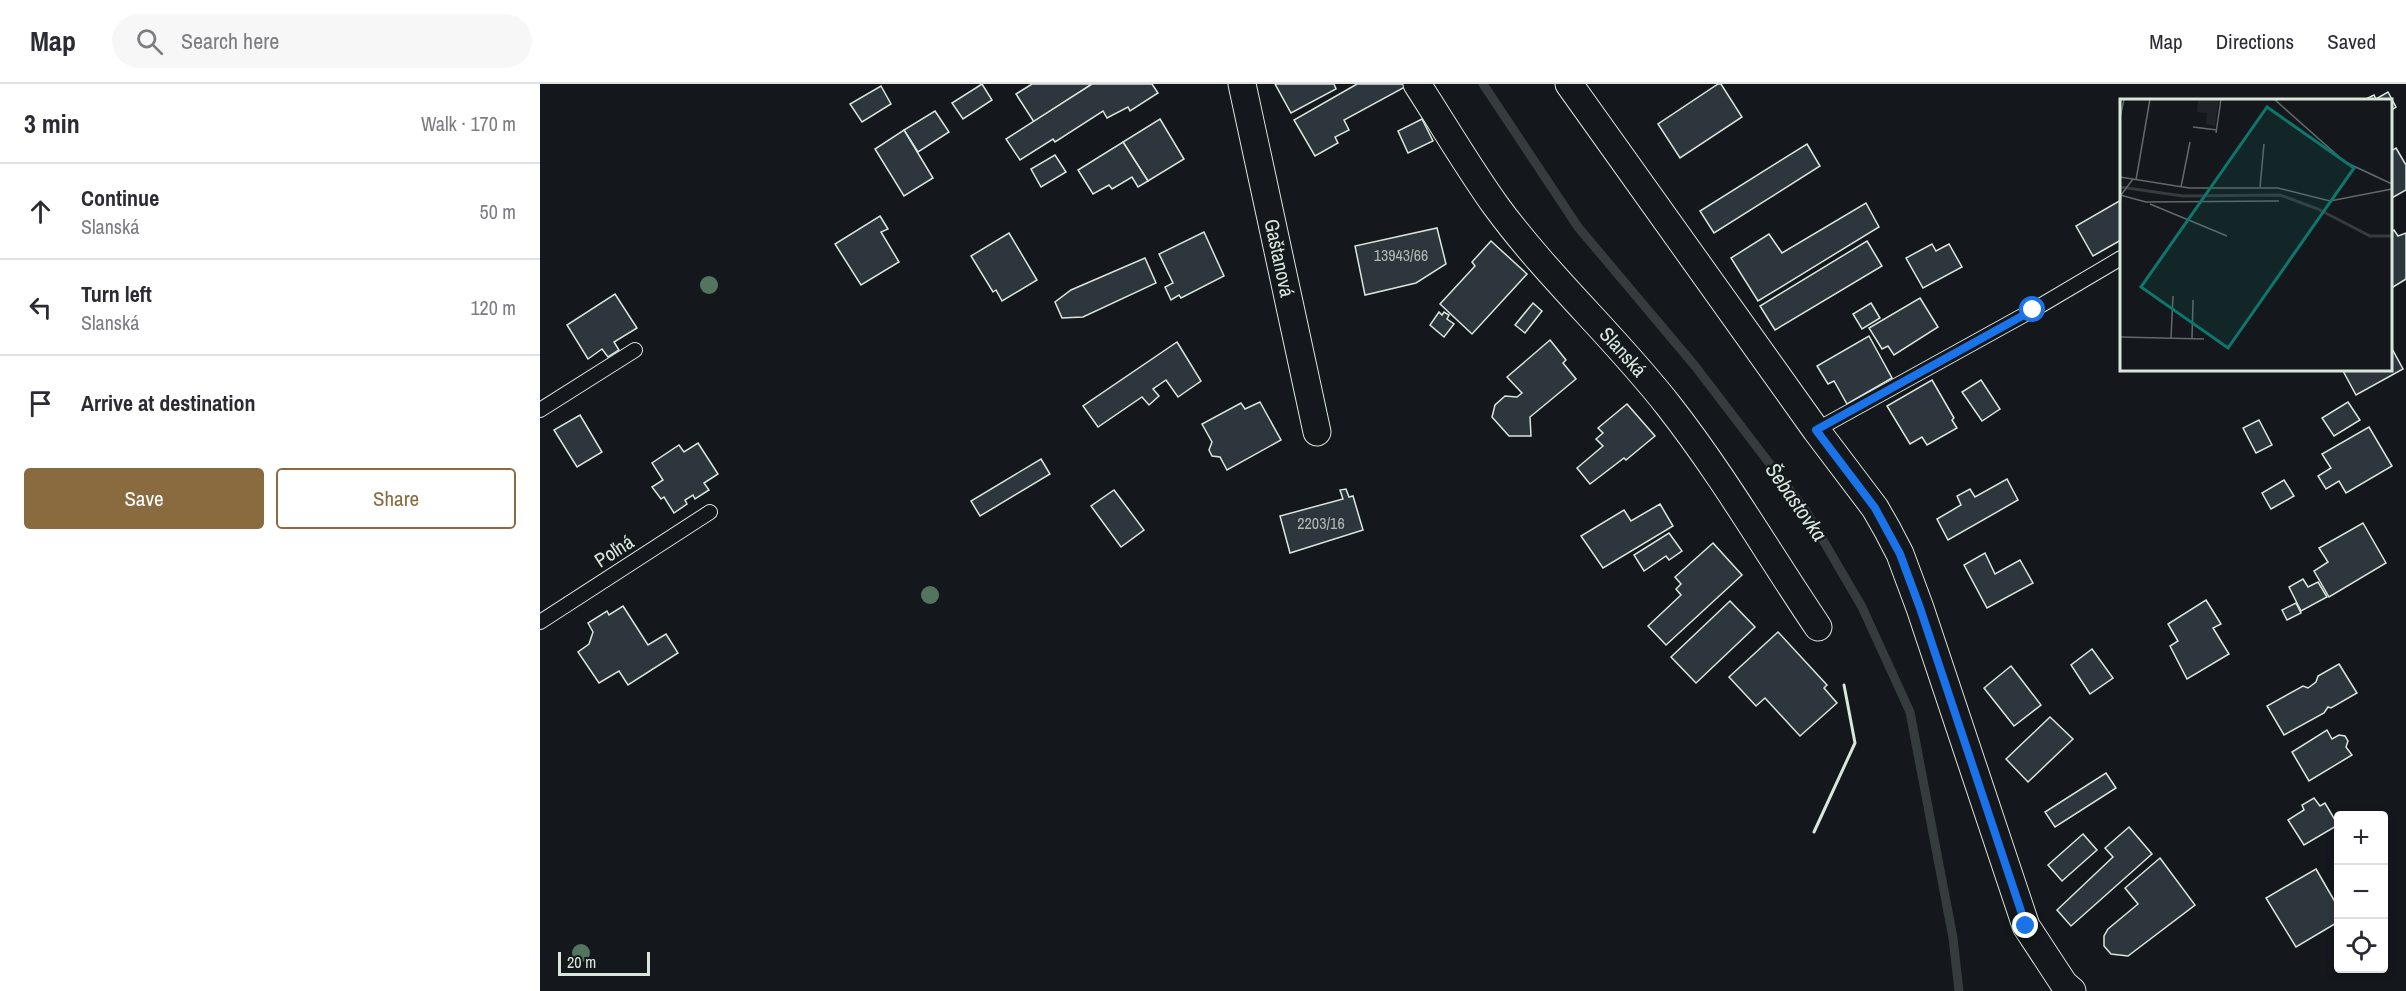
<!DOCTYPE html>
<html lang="en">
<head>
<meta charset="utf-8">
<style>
	:root { --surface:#fff; --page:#f7f7f7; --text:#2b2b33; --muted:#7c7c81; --line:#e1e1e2; --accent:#8a6a3f }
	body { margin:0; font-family:"Archivo Narrow",sans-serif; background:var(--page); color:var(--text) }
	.controls { position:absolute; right:18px; bottom:18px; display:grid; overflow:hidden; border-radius:6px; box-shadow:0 3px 9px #0003 }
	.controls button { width:54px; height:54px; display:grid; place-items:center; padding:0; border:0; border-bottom:2px solid var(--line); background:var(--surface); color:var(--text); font:30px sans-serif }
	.scale { position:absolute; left:18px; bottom:15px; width:92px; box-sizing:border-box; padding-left:6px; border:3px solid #d8e6dc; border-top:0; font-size:16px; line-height:21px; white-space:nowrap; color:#d8e6dc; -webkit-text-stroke:4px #14181c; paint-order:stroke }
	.stop { position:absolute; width:18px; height:18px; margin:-14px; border:4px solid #1a73e8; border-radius:50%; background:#fff }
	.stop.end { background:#1a73e8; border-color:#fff; box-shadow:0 2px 6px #0008 }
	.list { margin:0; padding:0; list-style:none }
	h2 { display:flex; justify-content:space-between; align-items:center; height:78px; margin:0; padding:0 24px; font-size:26px }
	h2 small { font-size:20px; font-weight:400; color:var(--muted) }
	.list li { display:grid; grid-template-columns:39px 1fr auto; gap:18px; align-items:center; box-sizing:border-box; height:96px; padding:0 24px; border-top:2px solid var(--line) }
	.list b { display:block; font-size:22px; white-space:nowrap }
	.list p { margin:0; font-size:20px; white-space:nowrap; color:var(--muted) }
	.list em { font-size:20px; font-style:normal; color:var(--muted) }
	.actions { display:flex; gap:12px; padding:18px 24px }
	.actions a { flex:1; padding:14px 0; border:2px solid var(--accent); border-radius:6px; text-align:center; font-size:21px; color:var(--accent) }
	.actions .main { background:var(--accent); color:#fff }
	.icon { flex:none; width:33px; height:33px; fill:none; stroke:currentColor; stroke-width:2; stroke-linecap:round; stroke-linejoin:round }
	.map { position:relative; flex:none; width:1866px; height:907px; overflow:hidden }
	header { display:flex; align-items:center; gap:36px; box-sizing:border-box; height:84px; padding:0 30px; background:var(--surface); border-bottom:2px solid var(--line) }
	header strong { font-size:28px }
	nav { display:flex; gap:33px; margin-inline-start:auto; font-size:21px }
	.search { width:420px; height:54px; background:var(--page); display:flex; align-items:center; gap:15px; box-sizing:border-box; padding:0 21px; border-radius:33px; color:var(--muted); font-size:22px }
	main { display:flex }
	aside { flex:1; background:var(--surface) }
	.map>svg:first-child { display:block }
</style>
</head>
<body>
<header>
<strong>Map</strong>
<div class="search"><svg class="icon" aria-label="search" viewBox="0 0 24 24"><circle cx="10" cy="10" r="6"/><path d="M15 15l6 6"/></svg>Search here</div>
<nav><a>Map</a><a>Directions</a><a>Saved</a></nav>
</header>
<main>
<aside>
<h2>3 min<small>Walk · 170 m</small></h2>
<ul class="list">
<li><svg class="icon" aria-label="ahead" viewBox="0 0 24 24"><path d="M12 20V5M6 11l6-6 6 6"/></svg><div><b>Continue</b><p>Slanská</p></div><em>50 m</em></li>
<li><svg class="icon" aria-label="left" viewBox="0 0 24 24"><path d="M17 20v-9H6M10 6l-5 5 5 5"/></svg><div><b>Turn left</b><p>Slanská</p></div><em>120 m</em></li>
<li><svg class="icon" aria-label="arrive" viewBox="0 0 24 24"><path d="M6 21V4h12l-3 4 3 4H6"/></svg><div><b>Arrive at destination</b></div></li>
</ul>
<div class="actions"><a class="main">Save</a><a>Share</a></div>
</aside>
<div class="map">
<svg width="1866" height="907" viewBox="0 0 1866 907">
	<rect width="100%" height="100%" fill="#14181c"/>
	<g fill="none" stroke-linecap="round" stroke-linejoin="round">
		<polyline stroke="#363b3e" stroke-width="9" points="943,0 1038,143 1155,282 1266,427 1322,523 1370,628 1413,854 1419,907"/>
	</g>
	<g fill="#2c363c" stroke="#d8e6dc" stroke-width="1.5">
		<polygon points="442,0 452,16 423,35 412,19"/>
		<polygon points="492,0 552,0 494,38 476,10"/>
		<polygon points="552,0 612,0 618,9 590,27 588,23 567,34 563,27 515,58 513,55 480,76 466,55"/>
		<polygon points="735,0 794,0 796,5 751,29"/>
		<polygon points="817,0 864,0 865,3 804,36 809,46 795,53 798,59 775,72 754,36"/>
		<polygon points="1178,0 1181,0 1202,33 1140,74 1118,40"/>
		<polygon points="341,2 351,20 322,38 310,20"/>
		<polygon points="1848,8 1856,23 1850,27 1850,16 1824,16 1834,11 1836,15"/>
		<polygon points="395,27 409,48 378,68 364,46"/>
		<polygon points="620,35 644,75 608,97 583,58"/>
		<polygon points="882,35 893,57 868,69 858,47"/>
		<polygon points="364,46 393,94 364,112 335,65"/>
		<polygon points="583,58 608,97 598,103 592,93 572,105 569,101 553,110 538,86"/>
		<polygon points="1267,60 1280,82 1174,149 1160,127"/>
		<polygon points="1856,64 1866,81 1866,106 1850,115 1850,68"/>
		<polygon points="515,71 526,88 501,103 491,85"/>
		<polygon points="1581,116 1581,156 1553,172 1536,142"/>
		<polygon points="1326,119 1339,143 1218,217 1191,174 1229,150 1242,169"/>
		<polygon points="340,132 348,145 341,148 359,178 321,201 295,160"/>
		<polygon points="897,144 906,180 876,199 825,211 815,162"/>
		<polygon points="1854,146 1858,152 1866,149 1866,195 1850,205 1850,149"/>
		<polygon points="664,148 684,192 641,214 639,211 631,216 625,203 633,199 619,170"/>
		<polygon points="469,149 497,196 462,217 456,206 453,208 431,172"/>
		<polygon points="951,157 987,190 932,250 900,220 935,182 932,178"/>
		<polygon points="1327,157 1342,182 1235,246 1220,222"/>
		<polygon points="1392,160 1396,167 1409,160 1422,183 1383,204 1366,174"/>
		<polygon points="605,174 616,199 543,233 522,234 515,218 531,206"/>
		<polygon points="75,210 97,244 74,258 79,266 68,273 62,265 48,275 27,241"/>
		<polygon points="1380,214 1398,243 1354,271 1348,262 1342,265 1329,244"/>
		<polygon points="993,219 1002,227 985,249 975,241"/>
		<polygon points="1331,219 1340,234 1322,245 1313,230"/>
		<polygon points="899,228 902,231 904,228 909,231 907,235 914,240 904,253 890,241"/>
		<polygon points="1329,252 1352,294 1307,320 1294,297 1288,300 1277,282"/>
		<polygon points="1010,256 1026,276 1023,279 1036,295 990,333 991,352 969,352 952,333 955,321 965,312 977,313 982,309 967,293"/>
		<polygon points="637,258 661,297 638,313 626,296 613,305 619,312 609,321 602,313 558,343 543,322"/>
		<polygon points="1850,261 1863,285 1816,311 1802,285 1850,285"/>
		<polygon points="1392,296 1414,334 1412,336 1417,344 1387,361 1382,353 1370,360 1347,322"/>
		<polygon points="1441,296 1460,325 1442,337 1422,308"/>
		<polygon points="720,318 741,356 687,386 680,373 672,372 669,366 672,358 662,340 701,319 705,325"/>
		<polygon points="1808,318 1820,336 1794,352 1782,334"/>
		<polygon points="1087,320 1115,352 1086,376 1084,374 1050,400 1037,384 1063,362 1056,355 1063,349 1058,344"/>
		<polygon points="40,331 62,368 37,383 14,346"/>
		<polygon points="1719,336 1732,361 1716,369 1703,344"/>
		<polygon points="1829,343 1852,382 1806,409 1799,397 1786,405 1778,392 1791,384 1782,370"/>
		<polygon points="158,359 178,390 164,399 169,406 155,415 153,411 145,416 147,420 134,429 124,413 121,415 112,403 123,396 112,379 139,361 144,368"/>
		<polygon points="501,375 510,390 440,432 431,417"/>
		<polygon points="1467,395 1478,416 1408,456 1397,435 1421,421 1417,412 1430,405 1435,413"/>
		<polygon points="1744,396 1754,412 1731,425 1722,409"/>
		<polygon points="806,405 809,413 813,412 823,446 750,469 740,432 803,415 800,406"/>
		<polygon points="574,406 604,446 581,463 551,422"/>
		<polygon points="1120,420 1133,442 1063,484 1041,452 1084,426 1091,437"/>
		<polygon points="1823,439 1846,479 1789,513 1774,487 1788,478 1779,464"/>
		<polygon points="1129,449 1142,467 1129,476 1126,472 1104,487 1094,471"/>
		<polygon points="1173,459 1202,491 1126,561 1108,542 1141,511 1136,505 1141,500 1135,493"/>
		<polygon points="1445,469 1455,490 1480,476 1493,499 1447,524 1424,481"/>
		<polygon points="1763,495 1768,503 1778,498 1787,513 1761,527 1749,503"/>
		<polygon points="1666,516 1681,540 1673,544 1689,570 1647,595 1630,562 1638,557 1628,540"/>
		<polygon points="1190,517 1215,543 1156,599 1131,573"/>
		<polygon points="1756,519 1761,529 1747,536 1742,526"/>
		<polygon points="83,522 108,561 126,550 138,569 88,601 79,587 59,599 38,568 49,560 53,548 48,539 67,527 69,531"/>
		<polygon points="1238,548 1287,601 1284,604 1297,619 1260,652 1225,614 1216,622 1189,593"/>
		<polygon points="1552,565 1573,594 1550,610 1531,581"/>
		<polygon points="1799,580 1817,609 1791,624 1788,623 1784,629 1744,651 1727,622 1763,602 1768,604 1776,598 1778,592"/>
		<polygon points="1471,582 1501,621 1474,642 1444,604"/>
		<polygon points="1510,633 1533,655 1488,698 1466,675"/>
		<polygon points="1787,646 1792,655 1799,651 1805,652 1808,657 1806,663 1812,671 1769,697 1752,668"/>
		<polygon points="1566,689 1576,704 1515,743 1505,728"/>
		<polygon points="1774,714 1780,722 1785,719 1798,741 1764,761 1748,736 1764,726 1762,721"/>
		<polygon points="1589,743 1612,770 1531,842 1517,826 1573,773 1565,764"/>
		<polygon points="1543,750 1557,766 1522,797 1508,781"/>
		<polygon points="1620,774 1655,821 1588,872 1571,870 1564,862 1564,852 1568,845 1598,820 1585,804"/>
		<polygon points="1776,785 1798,823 1798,838 1756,863 1726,814"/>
	</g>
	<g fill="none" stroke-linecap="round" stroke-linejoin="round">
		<g stroke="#d8e6dc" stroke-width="16">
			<g id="service">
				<polyline points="0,326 95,266"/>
				<polyline points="1276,346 1493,226 1581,174"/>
				<polyline points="0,538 170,428"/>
			</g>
		</g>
		<g stroke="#d8e6dc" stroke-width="29">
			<g id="minor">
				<path id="s1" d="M702,0L777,348"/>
				<path id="s2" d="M877,0C903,40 928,83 956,122C1008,193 1074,252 1128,321C1183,391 1228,469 1278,543"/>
				<polyline points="1029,0 1276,346 1335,424 1347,445 1360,470 1380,524 1486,842 1524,900 1532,907"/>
			</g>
		</g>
		<use href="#service" stroke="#14181c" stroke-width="14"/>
		<use href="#minor" stroke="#14181c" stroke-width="27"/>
		<polyline stroke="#d8e6dc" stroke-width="3" points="1274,748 1315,659 1304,601"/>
	</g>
	<g fill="#55745f">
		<circle cx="169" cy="201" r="9"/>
		<circle cx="390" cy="511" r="9"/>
		<circle cx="41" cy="869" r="9"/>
	</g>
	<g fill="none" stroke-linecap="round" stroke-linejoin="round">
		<polyline stroke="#1a73e8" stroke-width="8" points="1486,842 1380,524 1360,470 1335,424 1276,346 1493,226"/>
	</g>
	<g text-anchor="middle" stroke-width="4.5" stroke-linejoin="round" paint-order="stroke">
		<g font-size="16" fill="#adbab4">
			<text x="861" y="177">13943/66</text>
			<text x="781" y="445">2203/16</text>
		</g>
		<g font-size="20" fill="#d8e6dc" stroke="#14181c">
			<text dy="7" stroke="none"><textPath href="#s1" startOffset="178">Gaštanová</textPath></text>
			<text dy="7" stroke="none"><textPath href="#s2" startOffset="339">Slanská</textPath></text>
			<text transform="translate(74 467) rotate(-33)" y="7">Poľná</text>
		</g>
		<g font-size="21" font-style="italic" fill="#d8e6dc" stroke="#14181c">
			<text transform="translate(1256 418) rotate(55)" y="7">Šebastovka</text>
		</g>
	</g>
	<g transform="translate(1580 15)">
		<rect width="272" height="272" fill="#14181c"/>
		<path d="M78,0H99L95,27L86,25L87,14L77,13Z" fill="#202428"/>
		<path fill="none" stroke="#363b3e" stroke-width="3" d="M0,88L63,97L160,96L198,110L250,137H272"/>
		<path fill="none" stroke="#626a69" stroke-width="1.5" d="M154,0L225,63L272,85M0,19L4,0M73,28L97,31M96,34L101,0M0,78L69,89H158L210,102L272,90M16,81L30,0M61,88L70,43M140,88L144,45M0,96L26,103L159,102M30,105L107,137M0,109L1,96L13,80M0,238L84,240M51,239L53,197M72,240L73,201"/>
		<path fill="#0f766e" fill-opacity="0.15" stroke="#0f766e" stroke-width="3" d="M147,8L234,69L108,249L21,188Z"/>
		<rect width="272" height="272" fill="none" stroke="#d8e6dc" stroke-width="3"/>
	</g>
</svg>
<div class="controls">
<button>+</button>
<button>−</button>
<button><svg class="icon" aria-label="locate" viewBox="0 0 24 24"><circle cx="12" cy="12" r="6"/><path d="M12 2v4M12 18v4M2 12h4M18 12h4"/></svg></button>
</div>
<div class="scale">20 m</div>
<div class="stop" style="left:1493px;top:226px"></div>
<div class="stop end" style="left:1486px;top:842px"></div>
</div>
</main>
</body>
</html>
